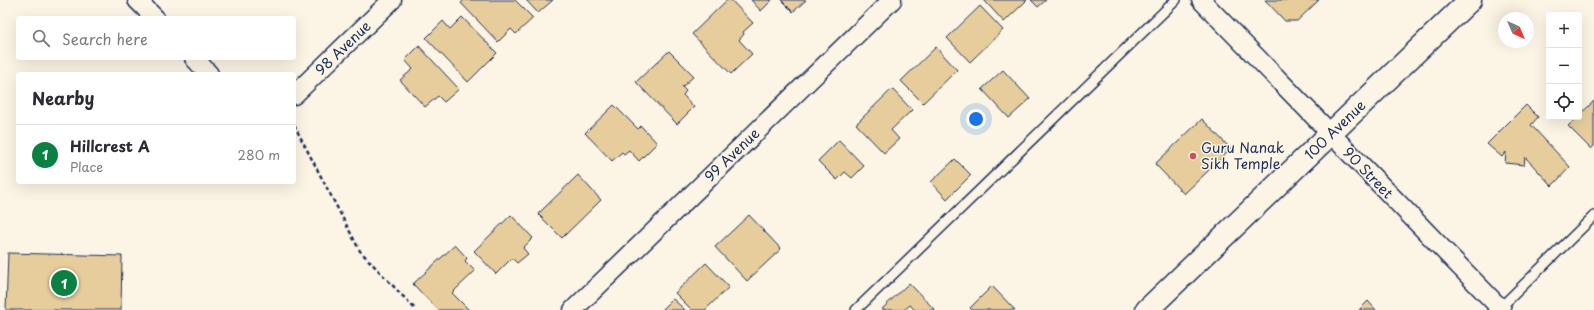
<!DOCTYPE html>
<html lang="en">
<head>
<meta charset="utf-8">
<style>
	:root { --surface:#fff; --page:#f2f2f3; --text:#2b2b33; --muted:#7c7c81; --line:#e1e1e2; --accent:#0b8043 }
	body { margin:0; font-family:"Playpen Sans",sans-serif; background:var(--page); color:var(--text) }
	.controls { position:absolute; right:12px; top:12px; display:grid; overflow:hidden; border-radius:4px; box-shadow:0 4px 16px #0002 }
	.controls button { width:36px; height:36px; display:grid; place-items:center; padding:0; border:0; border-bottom:1px solid var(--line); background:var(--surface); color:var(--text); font:20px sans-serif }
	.compass { position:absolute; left:1498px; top:12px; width:36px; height:36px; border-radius:50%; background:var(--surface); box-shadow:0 4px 16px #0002; rotate:136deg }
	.you { position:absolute; left:976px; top:119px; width:14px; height:14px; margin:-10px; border:3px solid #fff; border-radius:50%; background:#1a73e8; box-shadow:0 0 0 6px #1a73e833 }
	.badge { display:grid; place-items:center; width:26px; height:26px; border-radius:50%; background:var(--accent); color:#fff; font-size:13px; font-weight:700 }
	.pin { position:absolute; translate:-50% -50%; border:2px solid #fff; box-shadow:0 1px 4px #0006 }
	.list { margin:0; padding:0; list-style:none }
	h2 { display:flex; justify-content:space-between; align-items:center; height:52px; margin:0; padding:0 16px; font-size:17px }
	h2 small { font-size:13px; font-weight:400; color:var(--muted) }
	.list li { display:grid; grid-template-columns:26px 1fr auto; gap:12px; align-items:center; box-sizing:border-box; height:60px; padding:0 16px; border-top:1px solid var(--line) }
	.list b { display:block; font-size:15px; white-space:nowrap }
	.list p { margin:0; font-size:13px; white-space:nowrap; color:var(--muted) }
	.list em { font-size:13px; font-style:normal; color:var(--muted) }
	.icon { flex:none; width:22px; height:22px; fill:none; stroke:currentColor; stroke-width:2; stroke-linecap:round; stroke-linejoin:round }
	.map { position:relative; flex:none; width:1594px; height:310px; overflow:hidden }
	.search { position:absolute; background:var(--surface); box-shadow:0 4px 16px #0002; left:16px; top:16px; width:280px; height:44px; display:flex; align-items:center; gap:10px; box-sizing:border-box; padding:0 14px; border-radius:4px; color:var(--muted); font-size:15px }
	.panel { position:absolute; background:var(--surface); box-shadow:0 4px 16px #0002; left:16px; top:72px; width:280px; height:112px; border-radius:4px }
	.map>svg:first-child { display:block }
</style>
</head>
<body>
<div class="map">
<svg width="1594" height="310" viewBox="0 0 1594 310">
	<rect width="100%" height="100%" fill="#fcf5e5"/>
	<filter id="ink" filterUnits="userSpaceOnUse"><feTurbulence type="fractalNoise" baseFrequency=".025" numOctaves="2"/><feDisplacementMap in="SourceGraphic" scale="8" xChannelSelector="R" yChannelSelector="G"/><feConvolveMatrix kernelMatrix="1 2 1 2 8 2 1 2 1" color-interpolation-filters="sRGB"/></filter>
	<g filter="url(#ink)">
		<g fill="#e7cd9c" stroke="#1b2f5e">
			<polygon points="464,0 515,0 533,18 516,34 511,29 498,42 461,3"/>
			<polygon points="526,0 553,0 538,13"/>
			<polygon points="727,0 731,0 753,23 743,32 744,34 739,40 752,54 731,74 692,34"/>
			<polygon points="751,0 772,0 761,11"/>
			<polygon points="781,0 806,0 793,12"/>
			<polygon points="984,0 1027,0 1004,22"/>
			<polygon points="1031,0 1046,0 1038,7"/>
			<polygon points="1265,0 1319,0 1297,21 1285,21"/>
			<polygon points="980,6 1003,30 970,62 947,38"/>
			<polygon points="462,17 497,53 468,82 426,38 443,21 450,29"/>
			<polygon points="419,46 459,89 444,102 438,96 425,107 400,80 413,69 405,60"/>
			<polygon points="936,47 957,70 923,103 901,81"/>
			<polygon points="669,51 694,76 682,87 686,91 683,95 694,107 677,124 636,82"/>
			<polygon points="1003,70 1030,99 1009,118 982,89"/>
			<polygon points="892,89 912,110 891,130 899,139 884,153 856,124"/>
			<polygon points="1594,101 1594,146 1591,149 1568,126"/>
			<polygon points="614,105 638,129 641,126 657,143 639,161 629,150 624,154 622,152 612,161 585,133"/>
			<polygon points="1526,105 1538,117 1531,125 1570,167 1552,186 1525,157 1524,165 1505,163 1506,152 1502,157 1487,144"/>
			<polygon points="1202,119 1231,149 1184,194 1155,164"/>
			<polygon points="839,140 864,166 852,178 845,172 837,180 818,161"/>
			<polygon points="955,159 971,175 947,199 931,182"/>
			<polygon points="578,175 601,200 562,238 538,214"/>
			<polygon points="511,215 533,238 523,248 528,254 517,263 512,258 496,274 474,251"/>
			<polygon points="749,215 781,249 747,281 715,247"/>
			<polygon points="455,245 467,258 465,261 475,271 452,293 469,310 438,310 413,284"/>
			<polygon points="8,253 122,256 121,310 6,310"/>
			<polygon points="706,263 729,287 705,310 692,310 675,293"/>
			<polygon points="909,283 935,310 915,310 910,305 904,310 881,310"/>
			<polygon points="992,286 1015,310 972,310 970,308"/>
			<polygon points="673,299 685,310 662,310"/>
			<polygon points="1368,301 1376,310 1359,310"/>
		</g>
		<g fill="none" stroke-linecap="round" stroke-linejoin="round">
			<g stroke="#1b2f5e" stroke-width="12">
				<g id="lane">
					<polyline points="1500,308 1594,216"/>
					<polyline points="856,310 1176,0"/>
				</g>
			</g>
			<g stroke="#1b2f5e" stroke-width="21">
				<g id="street">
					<polyline points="137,0 155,18"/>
					<polyline points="1201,0 1502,310"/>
					<polyline points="194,58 209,74"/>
					<polyline points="294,95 392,0"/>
					<polyline points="573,310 892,0"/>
				</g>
			</g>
			<g stroke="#1b2f5e" stroke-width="25">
				<polyline id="secondary" points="1147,310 1470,0"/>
			</g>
			<polyline stroke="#1b2f5e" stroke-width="2.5" stroke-dasharray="4 3" stroke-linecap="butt" points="294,125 360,251 416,310"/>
			<use href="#lane" stroke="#fcf5e5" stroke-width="9"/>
			<use href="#street" stroke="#fcf5e5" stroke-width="18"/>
			<use href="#secondary" stroke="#fcf5e5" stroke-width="22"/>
		</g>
	</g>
	<circle fill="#d1495b" stroke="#fcf5e5" stroke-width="1.5" cx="1193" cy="156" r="4"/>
	<g text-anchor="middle" stroke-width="3" stroke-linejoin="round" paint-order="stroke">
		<g font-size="14" fill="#1b2f5e" stroke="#fcf5e5">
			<text transform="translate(343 48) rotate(-44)" y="5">98 Avenue</text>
			<text transform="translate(1335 130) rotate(-44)" y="5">100 Avenue</text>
			<text transform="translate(732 155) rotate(-44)" y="5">99 Avenue</text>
			<text transform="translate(1368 173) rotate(46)" y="5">90 Street</text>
		</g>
		<g font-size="14" fill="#1b2f5e" stroke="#fcf5e5" text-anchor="start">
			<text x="1201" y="153">Guru Nanak<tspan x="1201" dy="16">Sikh Temple</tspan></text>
		</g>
	</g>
</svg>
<div class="controls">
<button>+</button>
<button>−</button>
<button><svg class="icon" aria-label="locate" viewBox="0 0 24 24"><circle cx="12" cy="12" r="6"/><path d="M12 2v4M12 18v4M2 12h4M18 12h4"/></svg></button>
</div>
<svg class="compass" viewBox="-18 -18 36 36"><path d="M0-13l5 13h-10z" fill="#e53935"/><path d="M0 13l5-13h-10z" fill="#7c7c81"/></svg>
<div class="you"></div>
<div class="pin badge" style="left:64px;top:283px">1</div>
<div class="search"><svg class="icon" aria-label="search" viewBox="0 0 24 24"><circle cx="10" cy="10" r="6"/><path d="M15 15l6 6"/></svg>Search here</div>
<section class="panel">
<h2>Nearby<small></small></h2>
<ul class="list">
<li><span class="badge">1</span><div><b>Hillcrest A</b><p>Place</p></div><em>280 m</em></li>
</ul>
</section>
</div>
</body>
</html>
